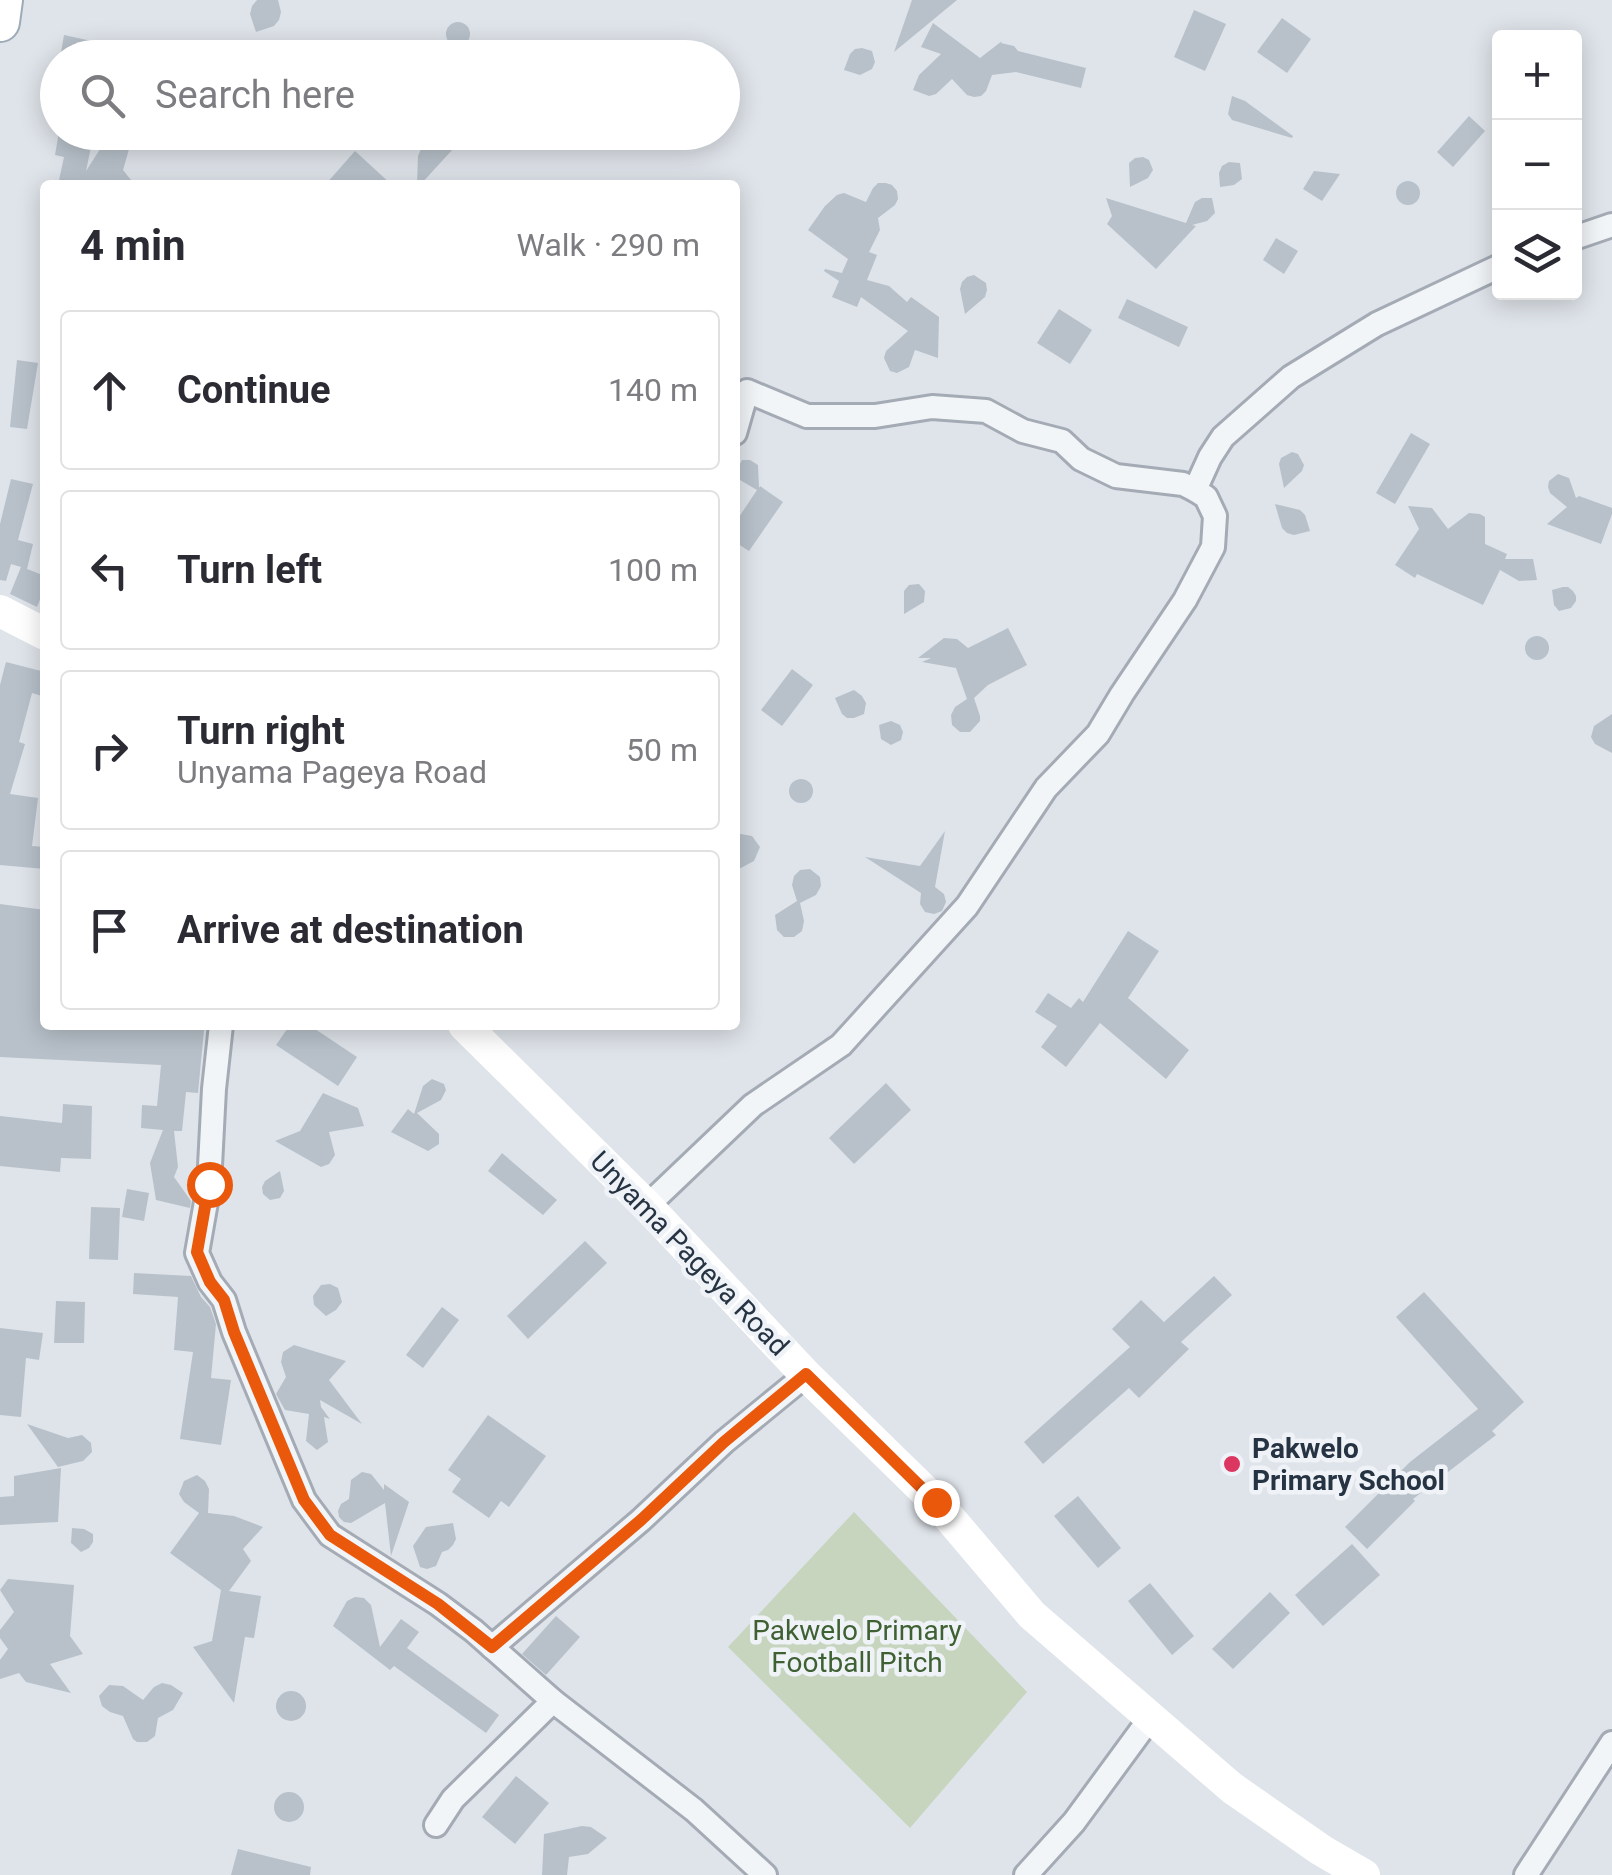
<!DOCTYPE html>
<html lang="en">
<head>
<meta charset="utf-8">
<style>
	:root { --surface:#fff; --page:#f7f7f7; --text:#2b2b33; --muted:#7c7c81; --line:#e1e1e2 }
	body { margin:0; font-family:Roboto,sans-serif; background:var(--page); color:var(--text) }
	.controls { position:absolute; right:30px; top:30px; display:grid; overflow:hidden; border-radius:10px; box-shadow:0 5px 25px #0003 }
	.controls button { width:90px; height:90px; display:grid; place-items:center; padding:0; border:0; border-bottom:2px solid var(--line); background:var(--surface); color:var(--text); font:50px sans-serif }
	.stop { position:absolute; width:30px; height:30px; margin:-22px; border:8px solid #ea580c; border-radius:50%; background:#fff }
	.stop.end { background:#ea580c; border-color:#fff; box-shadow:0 2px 10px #0008 }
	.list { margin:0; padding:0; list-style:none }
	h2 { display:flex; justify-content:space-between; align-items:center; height:130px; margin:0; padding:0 40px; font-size:42px }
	h2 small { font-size:32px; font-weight:400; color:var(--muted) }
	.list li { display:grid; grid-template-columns:65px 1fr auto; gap:30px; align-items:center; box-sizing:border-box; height:160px; margin:0 20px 20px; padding:0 20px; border:2px solid var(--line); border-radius:10px }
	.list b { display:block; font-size:38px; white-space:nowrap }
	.list p { margin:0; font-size:32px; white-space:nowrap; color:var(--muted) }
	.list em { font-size:32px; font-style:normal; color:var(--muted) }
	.icon { flex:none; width:55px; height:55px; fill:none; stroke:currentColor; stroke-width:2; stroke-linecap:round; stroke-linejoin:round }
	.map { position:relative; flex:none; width:1612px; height:1875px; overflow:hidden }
	.search { position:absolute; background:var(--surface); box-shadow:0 5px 25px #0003; left:40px; top:40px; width:700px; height:110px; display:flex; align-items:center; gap:25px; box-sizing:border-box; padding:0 35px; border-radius:55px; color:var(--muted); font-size:38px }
	.panel { position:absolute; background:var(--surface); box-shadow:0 5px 25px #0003; left:40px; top:180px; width:700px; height:850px; border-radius:10px }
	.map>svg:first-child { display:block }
</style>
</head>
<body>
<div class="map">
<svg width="1612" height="1875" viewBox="0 0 1612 1875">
	<rect width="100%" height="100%" fill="#dfe4ea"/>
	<polygon fill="#c7d5bf" points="854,1512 1027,1692 910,1828 728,1647"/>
	<g fill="#b8c1ca">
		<polygon points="257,0 278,0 281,12 279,20 274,26 256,32 250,14 252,6"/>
		<polygon points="912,0 957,0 894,52"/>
		<polygon points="1194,10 1226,24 1205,71 1174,57"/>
		<polygon points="1282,18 1311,39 1287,73 1257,52"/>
		<circle cx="458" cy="34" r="12"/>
		<polygon points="933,23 980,58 1002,41 1001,43 1014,46 1018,51 1086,68 1081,88 1016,72 992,75 986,91 981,96 974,97 967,95 952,79 936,94 929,96 913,90 919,75 941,54 921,47"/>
		<polygon points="64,35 124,48 123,58 60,58"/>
		<polygon points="862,48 872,51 875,62 872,69 860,75 844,70 850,54 855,49"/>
		<polygon points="1232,96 1245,101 1293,136 1292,138 1232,120 1228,114"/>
		<polygon points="1469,116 1485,131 1453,167 1437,152"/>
		<polygon points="59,132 94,132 86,171 111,132 152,132 129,149 123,170 135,185 58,185 64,157 55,155"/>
		<polygon points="428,146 453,149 420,185 417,185 418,156 421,149"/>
		<polygon points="355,151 392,185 325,185"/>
		<polygon points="1143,157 1149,160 1153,170 1148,178 1130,187 1129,163 1135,158"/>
		<polygon points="1229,162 1240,163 1242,179 1234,185 1220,187 1219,173 1222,166"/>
		<polygon points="1314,171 1340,174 1322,201 1303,189"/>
		<circle cx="1408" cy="193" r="12"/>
		<polygon points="878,183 886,183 892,185 897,191 898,199 895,205 878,218 880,230 869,252 877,255 867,280 889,286 907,302 911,297 939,317 938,358 915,350 909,367 897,373 890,371 884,358 886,351 908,331 861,297 857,307 832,297 839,281 824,271 825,269 842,273 848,259 808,230 825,206 837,195 844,193 866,202 873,188"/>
		<polygon points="1106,198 1186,223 1195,202 1202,198 1212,198 1215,213 1207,221 1192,225 1196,226 1156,269 1107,224 1112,216"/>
		<polygon points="1276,238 1298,251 1284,274 1263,260"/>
		<polygon points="974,275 986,283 987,290 985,297 965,314 960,289 962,282 967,277"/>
		<polygon points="1127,299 1188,327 1179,347 1118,318"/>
		<polygon points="1059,309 1092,330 1070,364 1037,343"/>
		<polygon points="17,360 38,363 27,429 10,427"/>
		<polygon points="1411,433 1430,444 1395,504 1376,493"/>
		<polygon points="1292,452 1298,454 1304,465 1302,471 1284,488 1279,464 1281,458"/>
		<polygon points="742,460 750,460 758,465 759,488 760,486 783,502 749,551 735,542 735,523 757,490 740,480 735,473"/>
		<polygon points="1558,474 1569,478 1576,498 1579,496 1612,508 1612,514 1601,544 1547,524 1567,507 1550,493 1548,487 1549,481"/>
		<polygon points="11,479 33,484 18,540 33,544 27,569 45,576 45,587 37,607 10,594 21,567 11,564 6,581 0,580 0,524"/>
		<polygon points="1275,504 1300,510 1305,515 1310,531 1294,535 1287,533 1282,528"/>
		<polygon points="1408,506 1432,508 1448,529 1469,513 1480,514 1485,517 1485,544 1507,554 1505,559 1533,559 1537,580 1519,581 1500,570 1483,605 1417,574 1415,578 1395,565 1419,529"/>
		<polygon points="919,584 925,591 924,602 904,614 904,591 909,585"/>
		<polygon points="1563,587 1568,587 1573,591 1576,596 1576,601 1571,608 1559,611 1554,605 1552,590"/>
		<polygon points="1008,628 1027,665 988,685 974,698 980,716 980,721 970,732 960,732 952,725 951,715 955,707 967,699 956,668 922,662 931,658 918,658 944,638 957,639 968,648"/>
		<circle cx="1537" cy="648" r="12"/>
		<polygon points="6,662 45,672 42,696 32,693 19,742 25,744 10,794 38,798 32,846 45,847 45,869 0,865 0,685"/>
		<polygon points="792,669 813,685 782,726 761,710"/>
		<polygon points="854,690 862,696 866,703 864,714 854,718 847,718 842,714 835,698"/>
		<polygon points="1612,714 1612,753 1595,744 1591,737 1594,726"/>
		<polygon points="891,721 900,725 903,732 901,740 891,745 881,739 879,725"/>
		<circle cx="801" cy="791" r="12"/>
		<polygon points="945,831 935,887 944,894 946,902 942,911 934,914 925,912 920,904 921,893 865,857 920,866"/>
		<polygon points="735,833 752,836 760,847 754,861 735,871"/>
		<polygon points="810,869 820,877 821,886 816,895 800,903 804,921 802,931 794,937 784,937 777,930 775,915 797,901 792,885 794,876 800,870"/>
		<polygon points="0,904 45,910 45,1025 115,1025 204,1030 198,1093 186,1092 182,1131 174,1131 178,1167 174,1177 191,1201 190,1208 156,1200 150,1163 163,1130 141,1128 142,1105 157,1106 161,1065 0,1057"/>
		<polygon points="1128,931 1159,951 1128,998 1189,1050 1166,1079 1100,1023 1066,1067 1041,1047 1057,1026 1035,1012 1048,993 1071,1008 1079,998 1083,1002"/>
		<polygon points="290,1025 309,1025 357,1057 338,1086 276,1045"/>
		<polygon points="432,1079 444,1084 446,1090 441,1100 417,1113 439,1134 439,1144 428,1151 391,1132 408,1109 414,1114 423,1086"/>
		<polygon points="886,1083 911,1110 854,1164 829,1138"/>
		<polygon points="323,1093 358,1108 364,1126 329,1132 335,1155 329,1164 321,1167 275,1141 300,1131"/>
		<polygon points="63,1104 92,1106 91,1159 61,1158 60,1172 0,1166 0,1116 62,1123"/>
		<polygon points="502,1153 557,1200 543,1215 488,1171"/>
		<polygon points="280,1171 284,1191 280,1198 270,1200 263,1194 262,1187 265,1181"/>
		<polygon points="127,1189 149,1193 144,1221 122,1217"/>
		<polygon points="91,1207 120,1208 118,1260 89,1259"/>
		<polygon points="585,1241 607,1263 528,1339 507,1316"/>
		<polygon points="134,1273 191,1276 201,1297 210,1307 216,1324 211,1378 231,1380 221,1445 180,1439 193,1352 174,1350 178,1297 133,1294"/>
		<polygon points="1214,1276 1232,1295 1181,1342 1189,1349 1139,1398 1129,1388 1043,1464 1024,1442 1130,1347 1112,1329 1141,1300 1164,1322"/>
		<polygon points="330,1284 338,1288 342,1302 336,1310 326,1316 314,1305 313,1296 321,1285"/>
		<polygon points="1424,1292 1524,1402 1492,1431 1496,1435 1413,1499 1415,1501 1367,1549 1345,1527 1410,1462 1478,1409 1396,1317"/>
		<polygon points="56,1301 85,1302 84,1343 54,1343"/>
		<polygon points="442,1307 459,1320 423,1368 406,1355"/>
		<polygon points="0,1328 43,1333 39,1360 26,1358 21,1417 0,1415"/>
		<polygon points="294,1345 346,1361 329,1380 362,1424 320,1400 321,1407 330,1419 324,1417 328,1442 317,1450 306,1441 309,1414 285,1410 276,1394 286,1377 281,1362 283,1352"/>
		<polygon points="488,1415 546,1456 509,1507 501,1501 489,1518 452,1492 461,1479 448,1470"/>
		<polygon points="27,1424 68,1438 82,1435 91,1443 92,1452 83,1461 58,1467"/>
		<polygon points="61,1468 58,1522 0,1525 0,1497 14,1496 14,1476"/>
		<polygon points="362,1472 371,1474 384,1490 384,1484 409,1502 391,1556 385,1503 351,1523 344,1522 339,1517 338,1511 341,1504 349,1499 351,1480"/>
		<polygon points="197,1475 205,1481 209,1489 208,1513 234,1516 263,1527 243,1549 251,1561 229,1591 261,1596 254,1638 245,1637 234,1703 193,1647 212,1641 221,1590 170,1553 199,1513 184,1502 179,1494 184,1481"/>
		<polygon points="1078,1496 1121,1548 1098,1568 1054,1516"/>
		<polygon points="453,1523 456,1539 453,1545 448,1550 442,1552 436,1566 427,1569 420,1567 413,1546 426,1527"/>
		<polygon points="72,1528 84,1529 93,1534 93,1542 89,1548 81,1552 71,1543"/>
		<polygon points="1352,1544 1380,1575 1323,1626 1295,1595"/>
		<polygon points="8,1579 74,1585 70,1636 83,1654 50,1664 71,1693 26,1682 19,1673 0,1679 0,1660 8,1649 0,1638 0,1630 14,1612 0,1590"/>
		<polygon points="1150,1583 1194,1636 1172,1655 1128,1601"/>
		<polygon points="1270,1592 1290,1613 1233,1669 1212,1649"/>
		<polygon points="355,1597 364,1598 371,1605 380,1647 401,1619 419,1632 407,1648 499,1715 486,1733 394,1666 390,1670 333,1626 347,1601"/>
		<polygon points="556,1616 580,1637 546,1675 522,1654"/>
		<polygon points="162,1683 171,1685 183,1693 173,1710 158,1718 155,1736 147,1742 137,1742 133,1739 123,1716 110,1712 102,1706 99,1696 109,1685 123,1686 143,1700 154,1687"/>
		<circle cx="291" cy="1706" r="15"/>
		<polygon points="516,1776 549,1803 515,1844 482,1817"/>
		<circle cx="289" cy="1807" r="15"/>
		<polygon points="582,1826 591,1827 607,1838 588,1854 569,1857 567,1875 542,1875 544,1834"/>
		<polygon points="238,1849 311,1867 310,1875 231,1875"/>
	</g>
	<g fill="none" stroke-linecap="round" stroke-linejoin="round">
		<g stroke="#a4abb5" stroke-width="28">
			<g id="street">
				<polyline points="1574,238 1612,225"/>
				<polyline points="1195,490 1210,457 1223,437 1291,377 1377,324 1500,266"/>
				<polyline points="221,1025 214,1089 209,1185 197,1253 210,1282 224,1300 234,1332 304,1500 330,1535 438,1604 474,1631 553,1701 694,1810 765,1875"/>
				<polyline points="647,1206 753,1105 841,1045 967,906 1046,788 1098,734 1122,694 1185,600 1213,547 1215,516 1206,497 1195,490 1183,484 1116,476 1081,459 1062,441 1023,431 986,411 932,407 875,416 807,416 747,391 735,433"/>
				<polyline points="492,1647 641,1520 724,1442 806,1375"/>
				<polyline points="436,1825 453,1799 553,1701"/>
				<polyline points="1026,1875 1074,1822 1151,1717"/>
				<polyline points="1526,1875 1612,1743"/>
			</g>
		</g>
		<g stroke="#9daab7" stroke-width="42">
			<polyline id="primary" points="0,22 3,0"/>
		</g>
		<use href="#street" stroke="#f2f5f8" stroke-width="22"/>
		<g stroke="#fff" stroke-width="32">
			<polyline points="0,611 45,634"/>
			<polyline points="464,1025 647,1206 806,1375 936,1502 1032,1615 1232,1788 1321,1850 1364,1875"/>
		</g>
		<use href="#primary" stroke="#fff" stroke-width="38"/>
	</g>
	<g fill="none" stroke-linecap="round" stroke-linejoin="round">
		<polyline stroke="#ea580c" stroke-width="12" points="209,1184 197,1252 210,1282 224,1300 234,1332 304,1500 330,1535 438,1604 492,1647 641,1520 724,1442 806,1374 936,1502"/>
	</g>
	<circle fill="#dc3760" stroke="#eff3f7" stroke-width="4" cx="1232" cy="1464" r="10"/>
	<g text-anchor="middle" stroke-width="9" stroke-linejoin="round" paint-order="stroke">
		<g font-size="28" fill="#263343" stroke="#eff3f7">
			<text transform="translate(690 1253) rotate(46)" y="10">Unyama Pageya Road</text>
		</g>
		<g font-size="28" font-weight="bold" fill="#263343" stroke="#eff3f7" text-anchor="start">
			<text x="1252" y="1458">Pakwelo<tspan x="1252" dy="32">Primary School</tspan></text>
		</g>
		<g font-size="28" fill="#3f6032" stroke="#eff3f7">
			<text x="857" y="1640">Pakwelo Primary<tspan x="857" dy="32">Football Pitch</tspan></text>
		</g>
	</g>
</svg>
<div class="controls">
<button>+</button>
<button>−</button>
<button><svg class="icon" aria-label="layers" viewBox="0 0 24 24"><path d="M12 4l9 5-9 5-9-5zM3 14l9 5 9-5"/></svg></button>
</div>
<div class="stop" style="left:209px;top:1184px"></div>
<div class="stop end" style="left:936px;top:1502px"></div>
<div class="search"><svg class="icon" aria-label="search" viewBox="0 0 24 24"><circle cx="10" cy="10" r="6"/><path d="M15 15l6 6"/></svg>Search here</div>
<section class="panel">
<h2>4 min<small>Walk · 290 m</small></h2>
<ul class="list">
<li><svg class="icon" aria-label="ahead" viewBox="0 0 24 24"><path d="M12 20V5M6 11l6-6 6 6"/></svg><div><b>Continue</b></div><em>140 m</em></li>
<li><svg class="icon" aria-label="left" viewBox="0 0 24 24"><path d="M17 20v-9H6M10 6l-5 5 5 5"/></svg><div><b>Turn left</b></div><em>100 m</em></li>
<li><svg class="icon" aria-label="right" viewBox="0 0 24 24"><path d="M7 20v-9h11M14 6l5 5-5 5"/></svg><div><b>Turn right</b><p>Unyama Pageya Road</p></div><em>50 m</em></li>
<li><svg class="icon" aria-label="arrive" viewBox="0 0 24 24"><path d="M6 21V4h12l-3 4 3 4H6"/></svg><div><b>Arrive at destination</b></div></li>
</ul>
</section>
</div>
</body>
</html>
